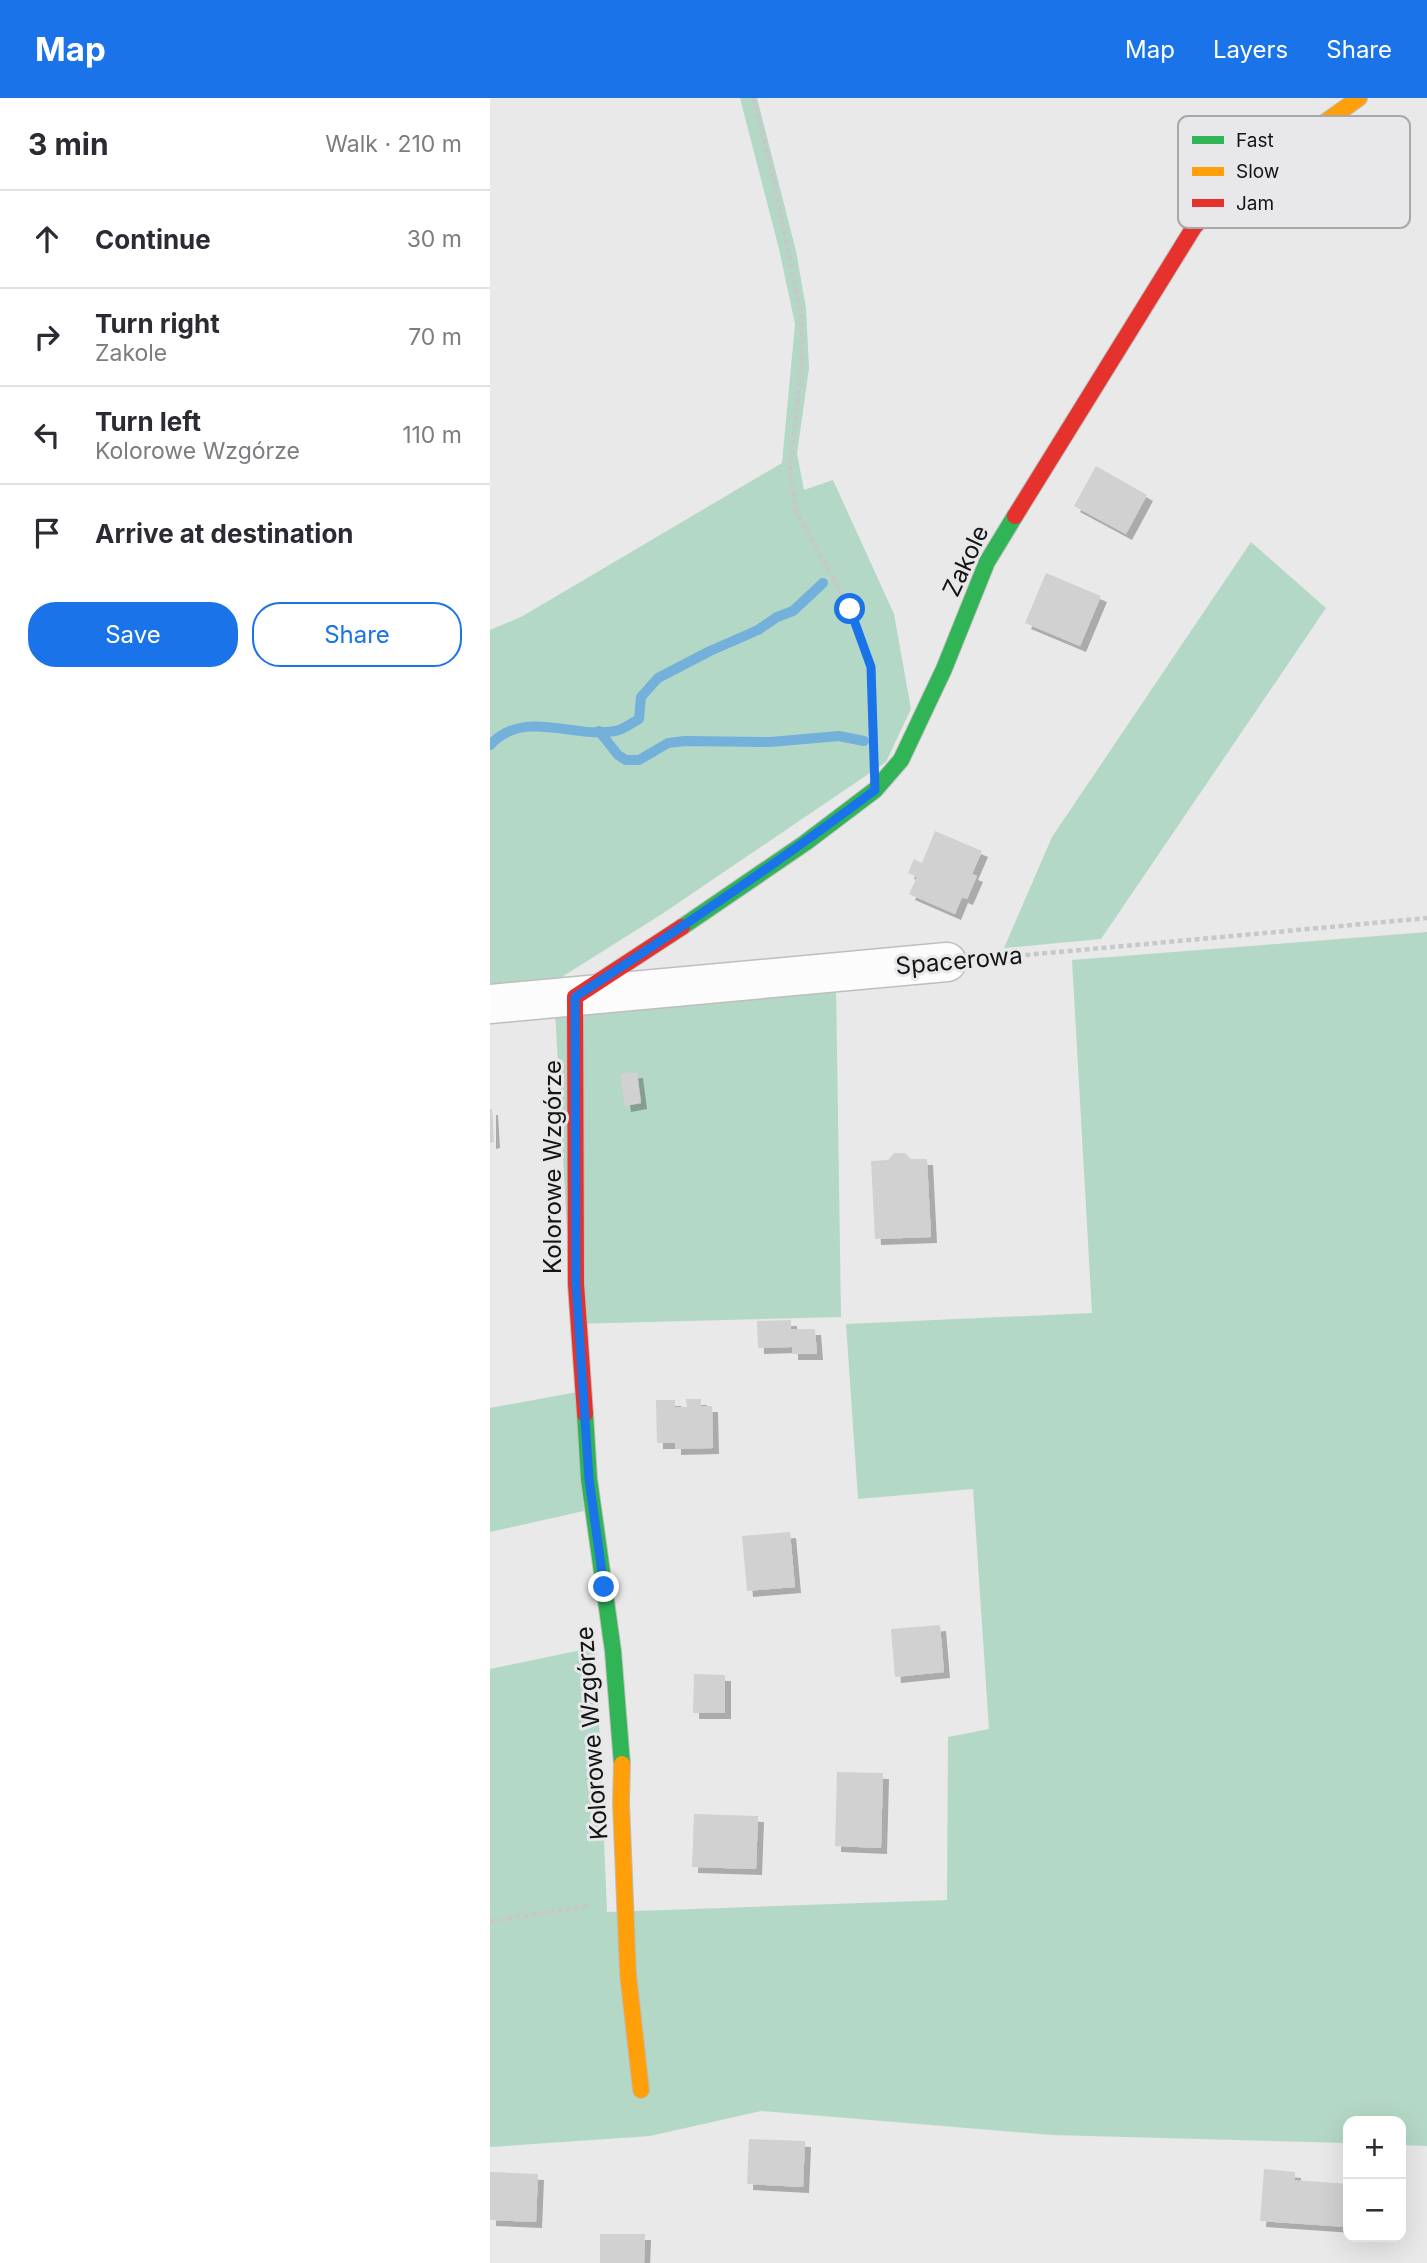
<!DOCTYPE html>
<html lang="en">
<head>
<meta charset="utf-8">
<style>
	:root { --surface:#fff; --page:#f2f2f3; --text:#2b2b33; --muted:#7c7c81; --line:#e1e1e2; --accent:#1a73e8 }
	body { margin:0; font-family:Inter,sans-serif; background:var(--page); color:var(--text) }
	.controls { position:absolute; right:21px; bottom:21px; display:grid; overflow:hidden; border-radius:14px; box-shadow:0 7px 28px #0002 }
	.controls button { width:63px; height:63px; display:grid; place-items:center; padding:0; border:0; border-bottom:2px solid var(--line); background:var(--surface); color:var(--text); font:35px sans-serif }
	.stop { position:absolute; width:21px; height:21px; margin:-16px; border:5px solid #1a73e8; border-radius:50%; background:#fff }
	.stop.end { background:#1a73e8; border-color:#fff; box-shadow:0 2px 7px #0008 }
	.list { margin:0; padding:0; list-style:none }
	h2 { display:flex; justify-content:space-between; align-items:center; height:91px; margin:0; padding:0 28px; font-size:30px }
	h2 small { font-size:23px; font-weight:400; color:var(--muted) }
	.list li { display:grid; grid-template-columns:46px 1fr auto; gap:21px; align-items:center; box-sizing:border-box; height:98px; padding:0 28px; border-top:2px solid var(--line) }
	.list b { display:block; font-size:26px; white-space:nowrap }
	.list p { margin:0; font-size:23px; white-space:nowrap; color:var(--muted) }
	.list em { font-size:23px; font-style:normal; color:var(--muted) }
	.actions { display:flex; gap:14px; padding:21px 28px }
	.actions a { flex:1; padding:16px 0; border:2px solid var(--accent); border-radius:28px; text-align:center; font-size:24px; color:var(--accent) }
	.actions .main { background:var(--accent); color:#fff }
	.icon { flex:none; width:38px; height:38px; fill:none; stroke:currentColor; stroke-width:2; stroke-linecap:round; stroke-linejoin:round }
	.map { position:relative; flex:none; width:937px; height:2165px; overflow:hidden }
	header { display:flex; align-items:center; gap:42px; box-sizing:border-box; height:98px; padding:0 35px; background:var(--accent); color:#fff }
	header strong { font-size:33px }
	nav { display:flex; gap:38px; margin-inline-start:auto; font-size:24px }
	main { display:flex }
	aside { flex:1; background:var(--surface) }
	.map>svg:first-child { display:block }
</style>
</head>
<body>
<header>
<strong>Map</strong>
<nav><a>Map</a><a>Layers</a><a>Share</a></nav>
</header>
<main>
<aside>
<h2>3 min<small>Walk · 210 m</small></h2>
<ul class="list">
<li><svg class="icon" aria-label="ahead" viewBox="0 0 24 24"><path d="M12 20V5M6 11l6-6 6 6"/></svg><div><b>Continue</b></div><em>30 m</em></li>
<li><svg class="icon" aria-label="right" viewBox="0 0 24 24"><path d="M7 20v-9h11M14 6l5 5-5 5"/></svg><div><b>Turn right</b><p>Zakole</p></div><em>70 m</em></li>
<li><svg class="icon" aria-label="left" viewBox="0 0 24 24"><path d="M17 20v-9H6M10 6l-5 5 5 5"/></svg><div><b>Turn left</b><p>Kolorowe Wzgórze</p></div><em>110 m</em></li>
<li><svg class="icon" aria-label="arrive" viewBox="0 0 24 24"><path d="M6 21V4h12l-3 4 3 4H6"/></svg><div><b>Arrive at destination</b></div></li>
</ul>
<div class="actions"><a class="main">Save</a><a>Share</a></div>
</aside>
<div class="map">
<svg width="937" height="2165" viewBox="0 0 937 2165">
	<defs>
		<filter id="shadow"><feDropShadow dx="6" dy="6" stdDeviation="0" flood-color="#0004"/></filter>
	</defs>
	<rect width="100%" height="100%" fill="#e9e9e9"/>
	<g fill="#b4d8c6">
		<polygon points="250,0 267,0 306,153 316,210 319,270 307,356 314,392 343,382 404,516 421,611 396,664 172,816 67,882 0,888 0,532 31,519 292,365 305,226 289,151"/>
		<polygon points="761,444 836,510 611,841 514,850 562,739"/>
		<polygon points="937,834 937,2048 911,2047 911,2023 858,2023 858,2045 562,2037 271,2013 160,2038 0,2049 0,1571 106,1549 117,1814 457,1802 458,1639 499,1631 483,1391 368,1401 356,1226 602,1215 582,862"/>
		<polygon points="346,886 351,1219 82,1226 65,912"/>
		<polygon points="87,1294 94,1413 0,1434 0,1310"/>
	</g>
	<g fill="none" stroke-linecap="round" stroke-linejoin="round">
		<g stroke="#73b0da" stroke-width="10">
			<polyline points="109,633 128,657 136,662 149,662 178,645 195,643 280,644 349,638 374,643"/>
			<path d="M0,647C34,610 83,641 125,633C133,632 141,625 149,621L151,599L168,580L220,553L268,532L287,519L303,513L333,485"/>
		</g>
	</g>
	<g fill="#d1d1d1" filter="url(#shadow)">
		<polygon points="606,368 657,397 636,436 584,408"/>
		<polygon points="556,475 611,498 590,548 535,525"/>
		<polygon points="445,733 492,753 482,776 487,778 477,801 472,799 465,816 419,796 427,779 418,775 424,761 432,765"/>
		<polygon points="147,974 151,1005 135,1008 130,976"/>
		<polygon points="0,1011 2,1011 4,1044 0,1045"/>
		<polygon points="404,1055 415,1055 421,1061 437,1061 441,1139 385,1141 381,1063 398,1062"/>
		<polygon points="301,1222 301,1231 325,1231 327,1256 302,1256 302,1249 268,1250 267,1223"/>
		<polygon points="196,1301 211,1301 211,1308 222,1308 223,1350 185,1351 185,1345 167,1345 166,1302 185,1302 185,1309 197,1309"/>
		<polygon points="300,1434 305,1489 257,1493 252,1438"/>
		<polygon points="450,1527 454,1574 405,1579 401,1531"/>
		<polygon points="204,1576 235,1577 235,1615 203,1615"/>
		<polygon points="347,1674 393,1675 391,1750 345,1748"/>
		<polygon points="204,1716 268,1718 266,1771 202,1769"/>
		<polygon points="259,2041 315,2043 313,2089 257,2086"/>
		<polygon points="774,2071 805,2074 805,2082 858,2086 857,2129 770,2123"/>
		<polygon points="0,2074 48,2076 46,2124 0,2122"/>
		<polygon points="110,2136 155,2136 154,2165 110,2165"/>
	</g>
	<g fill="none" stroke-linecap="round" stroke-linejoin="round">
		<g stroke="#bebebe" stroke-width="41">
			<polyline id="street" points="0,906 457,864"/>
		</g>
		<g stroke="#bebebe" stroke-width="18">
			<g id="fast">
				<polyline points="192,829 315,745 385,692 411,662 454,571 497,464 525,418"/>
				<polyline points="95,1316 99,1381 123,1553 132,1666"/>
			</g>
		</g>
		<g stroke="#bebebe" stroke-width="18">
			<g id="slow">
				<polyline points="737,94 869,0"/>
				<polyline points="132,1666 131,1705 138,1876 151,1992"/>
			</g>
		</g>
		<g stroke="#bebebe" stroke-width="18">
			<g id="jam">
				<polyline points="525,418 704,129 737,94"/>
				<polyline points="95,1316 86,1186 85,899 192,829"/>
			</g>
		</g>
		<g stroke="#c8c8c8" stroke-width="4.5" stroke-dasharray="5 3.5" stroke-linecap="butt">
			<polyline points="263,0 281,70 311,215 312,263 300,372 306,413 360,511 381,569 383,629"/>
			<polyline points="493,861 937,820"/>
			<polyline points="0,1823 99,1808"/>
		</g>
		<use href="#street" stroke="#fcfcfc" stroke-width="38"/>
		<use href="#fast" stroke="#30b455" stroke-width="16"/>
		<use href="#slow" stroke="#ff9f0a" stroke-width="16"/>
		<use href="#jam" stroke="#e5322d" stroke-width="16"/>
	</g>
	<g fill="none" stroke-linecap="round" stroke-linejoin="round">
		<path stroke="#1a73e8" stroke-width="9" d="M114,1489L99,1381L86,1186L85,899C187,833 288,765 385,692L381,569L360,511"/>
	</g>
	<g text-anchor="middle" stroke-width="6" stroke-linejoin="round" paint-order="stroke">
		<g font-size="24" fill="#141414" stroke="#e8e8ea">
			<text transform="translate(476 463) rotate(-65)" y="8">Zakole</text>
			<text transform="translate(469 863) rotate(-5)" y="8">Spacerowa</text>
			<text transform="translate(63 1069) rotate(-90)" y="8">Kolorowe Wzgórze</text>
			<text transform="translate(102 1635) rotate(-94)" y="8">Kolorowe Wzgórze</text>
		</g>
	</g>
	<rect x="688" y="18" width="232" height="112" rx="10" fill="#e8e8ea" stroke="#a8a8aa" stroke-width="2"/>
	<rect x="702" y="38" width="32" height="8" fill="#30b455"/>
	<rect x="702" y="69" width="32" height="9" fill="#ff9f0a"/>
	<rect x="702" y="101" width="32" height="8" fill="#e5322d"/>
	<g font-size="19" fill="#141414">
		<text x="746" y="49">Fast</text>
		<text x="746" y="80">Slow</text>
		<text x="746" y="112">Jam</text>
	</g>
</svg>
<div class="controls">
<button>+</button>
<button>−</button>
</div>
<div class="stop" style="left:360px;top:511px"></div>
<div class="stop end" style="left:114px;top:1489px"></div>
</div>
</main>
</body>
</html>
